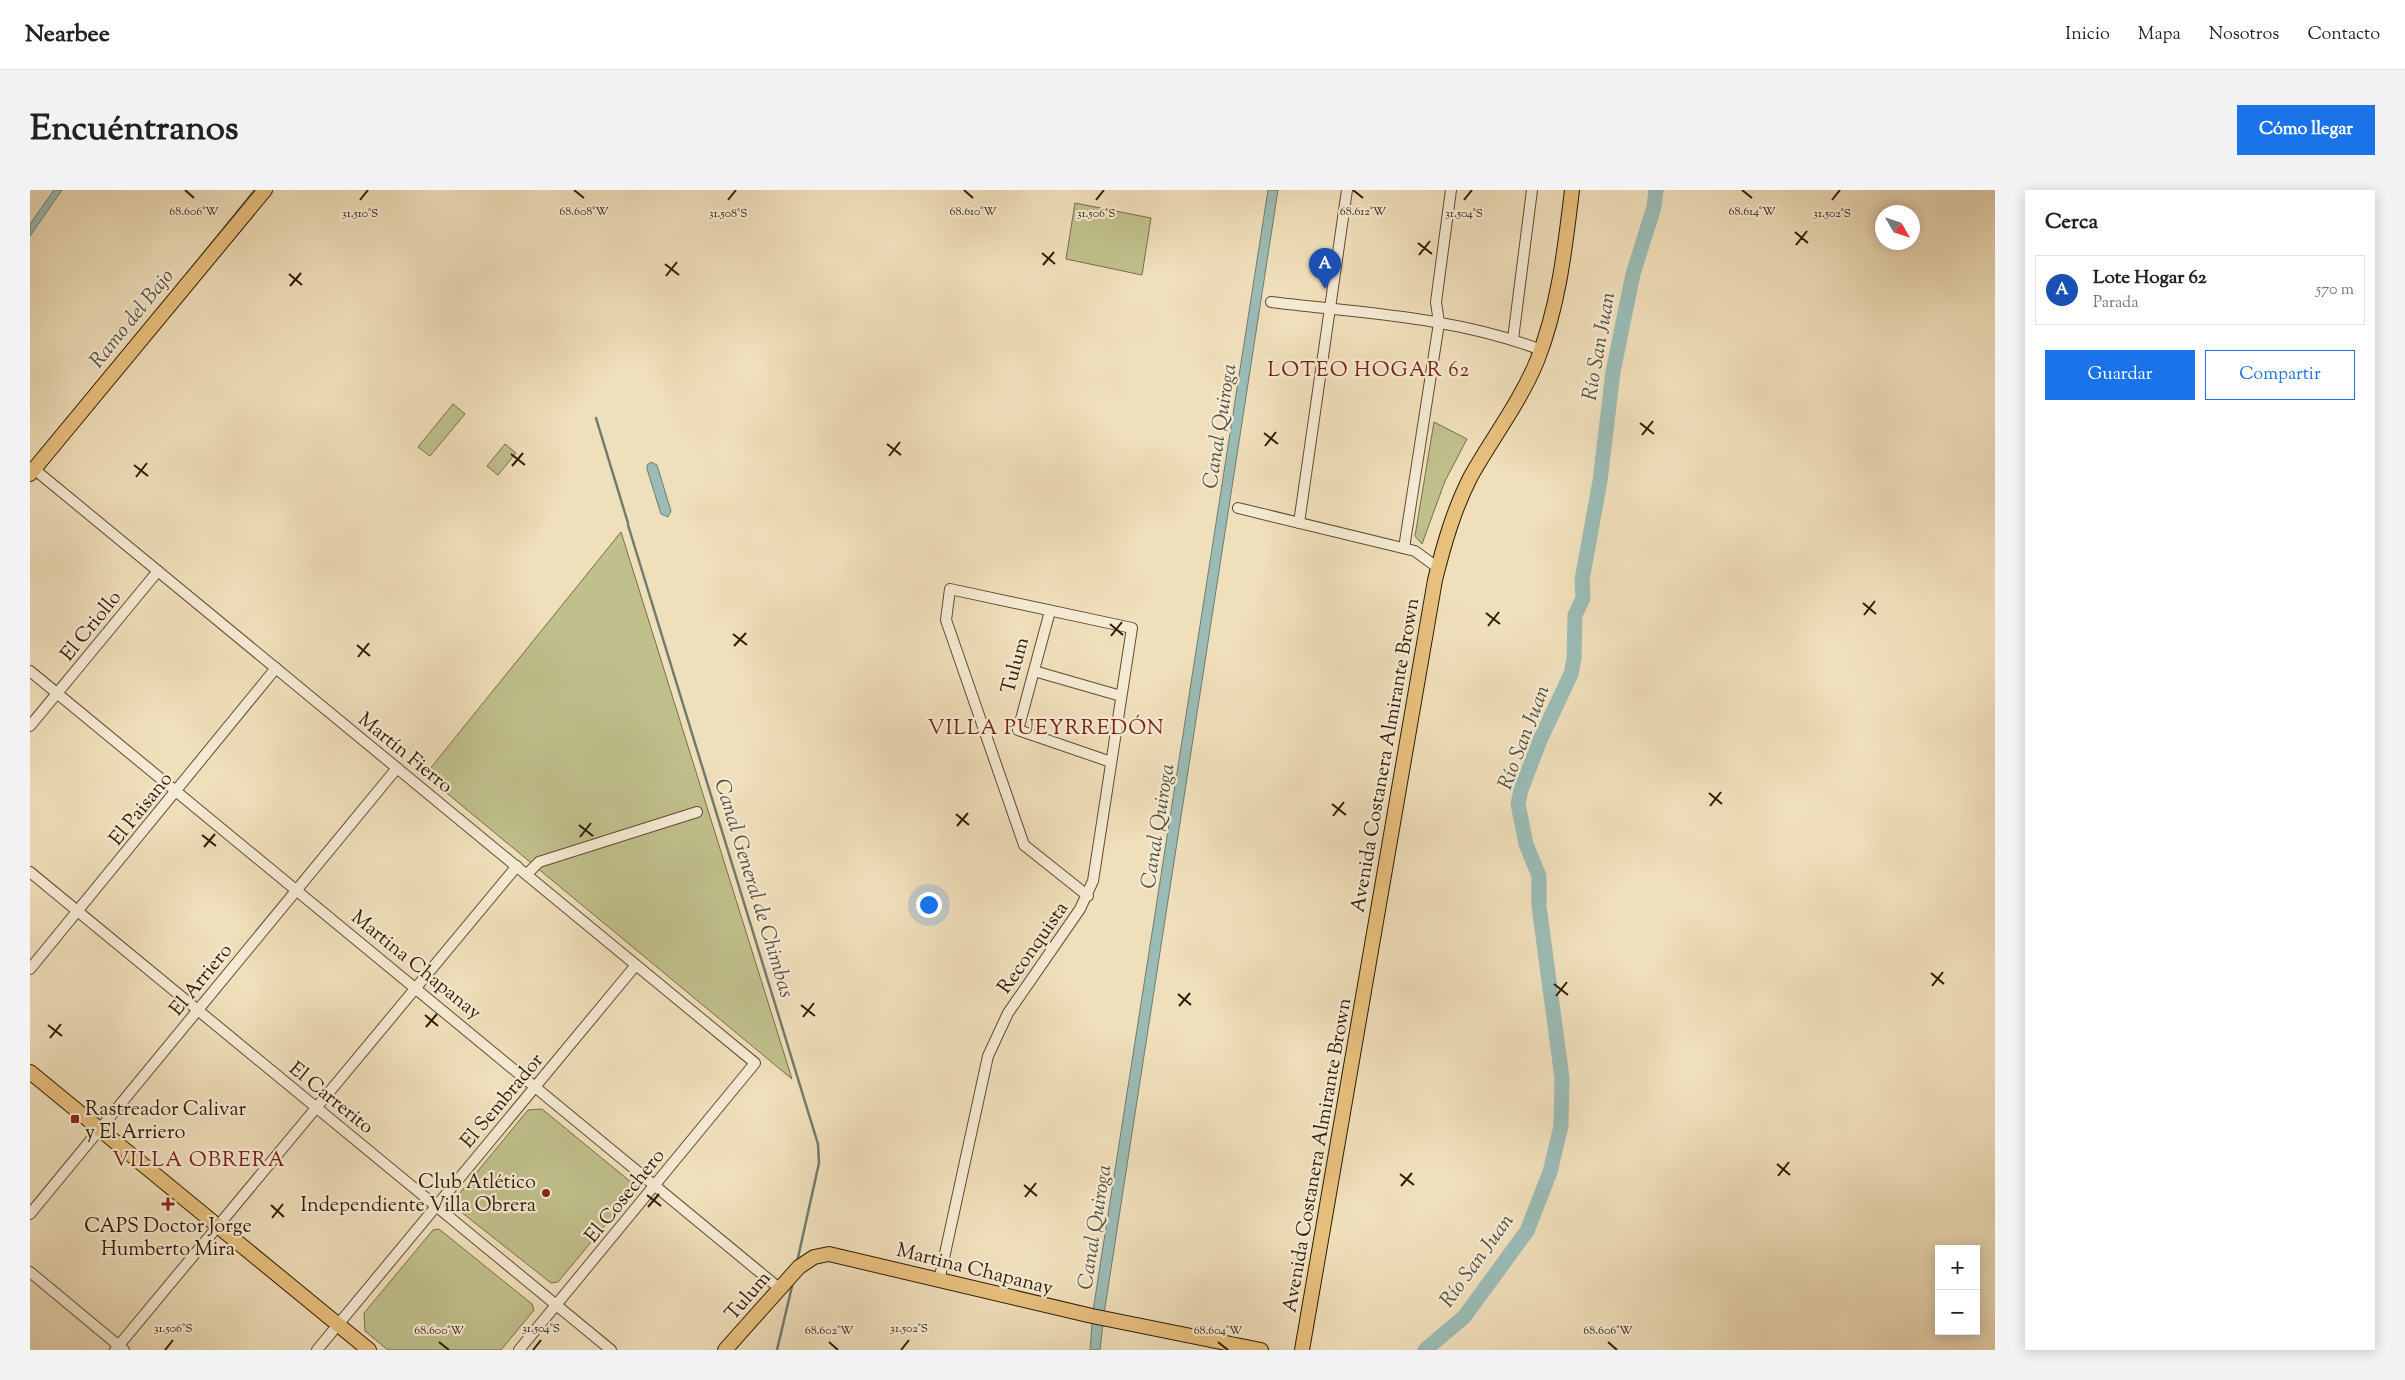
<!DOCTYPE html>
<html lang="es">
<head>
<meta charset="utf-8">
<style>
	:root { --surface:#fff; --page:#f2f2f2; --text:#222; --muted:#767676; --line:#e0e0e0; --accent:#1a73e8 }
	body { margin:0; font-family:"Sorts Mill Goudy",serif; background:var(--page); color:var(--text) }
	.controls { position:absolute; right:15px; bottom:15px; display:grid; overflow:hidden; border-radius:0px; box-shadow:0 2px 12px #0003 }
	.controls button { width:45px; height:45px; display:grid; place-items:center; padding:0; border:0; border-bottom:1px solid var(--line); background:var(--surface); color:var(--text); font:25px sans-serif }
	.compass { position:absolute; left:1845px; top:15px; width:45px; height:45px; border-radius:50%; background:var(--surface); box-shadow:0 2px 12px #0003; rotate:129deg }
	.you { position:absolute; left:898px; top:714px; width:18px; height:18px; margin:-12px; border:4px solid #fff; border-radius:50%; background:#1a73e8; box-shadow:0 0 0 8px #1a73e833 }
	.badge { display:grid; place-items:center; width:32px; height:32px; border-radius:50%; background:var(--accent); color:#fff; font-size:16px; font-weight:700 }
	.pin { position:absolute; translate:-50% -41px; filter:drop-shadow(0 1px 2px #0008) }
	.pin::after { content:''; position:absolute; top:26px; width:18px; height:15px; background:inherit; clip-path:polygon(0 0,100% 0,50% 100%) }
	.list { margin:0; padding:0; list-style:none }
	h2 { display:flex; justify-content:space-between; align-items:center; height:65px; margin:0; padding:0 20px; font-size:21px }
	h2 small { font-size:16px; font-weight:400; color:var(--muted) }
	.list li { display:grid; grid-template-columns:32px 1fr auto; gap:15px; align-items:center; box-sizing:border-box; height:70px; margin:0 10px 10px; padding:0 10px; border:1px solid var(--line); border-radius:0px }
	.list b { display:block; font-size:19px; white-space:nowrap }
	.list p { margin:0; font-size:16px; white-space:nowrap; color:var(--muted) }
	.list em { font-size:16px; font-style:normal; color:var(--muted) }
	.actions { display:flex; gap:10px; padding:15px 20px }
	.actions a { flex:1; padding:11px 0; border:1px solid var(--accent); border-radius:0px; text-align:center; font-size:18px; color:var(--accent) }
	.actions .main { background:var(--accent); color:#fff }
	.map { position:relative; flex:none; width:1965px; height:1160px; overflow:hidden; border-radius:0px }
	header { display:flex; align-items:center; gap:30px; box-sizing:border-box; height:70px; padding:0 25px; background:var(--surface); border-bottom:1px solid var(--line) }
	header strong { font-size:24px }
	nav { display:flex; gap:28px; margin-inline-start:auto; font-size:18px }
	.intro { display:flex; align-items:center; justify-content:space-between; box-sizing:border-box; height:120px; padding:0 30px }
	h1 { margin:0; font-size:35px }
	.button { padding:12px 22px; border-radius:0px; background:var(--accent); color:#fff; font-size:18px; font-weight:700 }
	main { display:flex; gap:30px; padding:0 30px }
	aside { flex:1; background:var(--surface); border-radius:0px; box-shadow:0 2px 12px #0003 }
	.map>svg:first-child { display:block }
</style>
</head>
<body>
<header>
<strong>Nearbee</strong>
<nav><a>Inicio</a><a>Mapa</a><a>Nosotros</a><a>Contacto</a></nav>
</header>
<div class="intro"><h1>Encuéntranos</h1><a class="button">Cómo llegar</a></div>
<main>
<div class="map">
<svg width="1965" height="1160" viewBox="0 0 1965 1160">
	<rect width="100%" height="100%" fill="#f0dfbb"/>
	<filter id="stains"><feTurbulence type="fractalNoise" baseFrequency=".004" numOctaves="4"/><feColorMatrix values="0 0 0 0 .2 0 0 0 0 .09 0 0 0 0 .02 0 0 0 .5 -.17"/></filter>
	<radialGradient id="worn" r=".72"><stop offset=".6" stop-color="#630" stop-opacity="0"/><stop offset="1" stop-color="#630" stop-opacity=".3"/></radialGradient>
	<g fill="#c0c08c" stroke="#786e48">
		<polygon points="1045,13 1121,28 1112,85 1036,69"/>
		<polygon points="423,214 435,224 400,266 388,257"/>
		<polygon points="1404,232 1437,249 1415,291 1392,354 1385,346"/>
		<polygon points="475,254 486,263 468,285 457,276"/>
		<polygon points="591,342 762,889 395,585"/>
		<polygon points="512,919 607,997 528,1092 521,1093 426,1018 425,1009 498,920"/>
		<polygon points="409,1039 502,1114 504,1120 471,1160 358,1160 335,1141 334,1123 403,1040"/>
	</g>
	<g fill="#9bbcb6" stroke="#707c6f">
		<polygon points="24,0 32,0 0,46 0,34"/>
		<polygon points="1238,0 1248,0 1074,1124 1070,1160 1060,1160 1063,1121"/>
		<polygon points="621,272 627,275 641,321 638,327 631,324 617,279 617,275"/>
	</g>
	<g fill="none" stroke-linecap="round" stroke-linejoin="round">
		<g stroke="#707c6f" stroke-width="2.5">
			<polyline points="149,94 225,0"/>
			<polyline points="566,228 598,333"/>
			<polyline points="598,335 788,954 789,973 767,1072"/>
			<polyline points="747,1160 763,1092"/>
		</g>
		<polyline stroke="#9bbcb6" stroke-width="15" points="1395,1160 1434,1127 1497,1041 1520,982 1531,936 1532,888 1509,716 1509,686 1496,654 1488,614 1491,600 1510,550 1541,484 1544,468 1545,425 1553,408 1552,390 1570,291 1583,182 1603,84 1624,17 1626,0"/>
		<g stroke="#5f4c32" stroke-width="12">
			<g id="minor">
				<path d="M1241,112C1331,123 1426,127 1511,160"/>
				<polyline points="1483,149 1502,0"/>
				<polyline points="4,279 725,873 489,1160"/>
				<polyline points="1208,318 1385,361 1408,378"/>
				<polyline points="1269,333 1317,0"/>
				<polyline points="1374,358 1409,133 1406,112 1421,0"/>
				<polyline points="1020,421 988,540 1081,572"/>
				<polyline points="0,481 749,1098"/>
				<polyline points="1004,481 1091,506"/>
				<polyline points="0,536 128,381"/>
				<polyline points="0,682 581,1160"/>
				<polyline points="497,684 509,672 667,622"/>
				<polyline points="0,779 246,478"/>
				<polyline points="0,1024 367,578"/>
				<polyline points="0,1082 94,1160"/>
				<polyline points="909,1091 958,866 978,823 1050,719 1063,691 1102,438 920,399 916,430 994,655 1058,706"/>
				<polyline points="85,1160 487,676"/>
				<polyline points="287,1160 606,775"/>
			</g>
		</g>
		<g stroke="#2f1b05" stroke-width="16">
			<g id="major">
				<polyline points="0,284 235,0"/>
				<polyline points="0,882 339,1160"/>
				<polyline points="695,1160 769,1077 784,1067 799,1064 1062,1126 1231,1160"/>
				<path d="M1272,1160L1405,390C1414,354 1424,319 1441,286C1463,247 1490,212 1507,171C1529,115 1535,58 1542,0"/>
			</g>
		</g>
		<use href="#minor" stroke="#f5ead3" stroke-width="10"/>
		<use href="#major" stroke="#e8c07e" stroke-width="14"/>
	</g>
	<path fill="none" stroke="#2f1b05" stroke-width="2" d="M155,0L164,8M544,0L554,8M934,0L943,8M1323,0L1333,8M1712,0L1722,8M330,10L338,0M698,10L706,0M1066,10L1074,0M1434,10L1442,0M1802,10L1810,0M1765,42L1778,53M1388,53L1402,64M1766,55L1777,41M1012,63L1025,74M1389,65L1400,51M635,74L649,85M1013,75L1024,62M259,84L272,95M636,86L647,72M260,96L271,83M1610,233L1624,244M1234,243L1248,254M1612,245L1623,231M857,254L871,265M1235,256L1246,242M481,264L495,275M859,266L870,252M104,275L118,286M482,276L493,263M106,287L117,273M1833,413L1846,424M1456,423L1470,434M1834,425L1845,411M1080,434L1093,445M1458,436L1469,422M703,444L717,455M1081,446L1092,432M327,455L340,466M704,456L716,443M328,467L339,453M1679,603L1692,614M1302,614L1316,625M1680,616L1691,602M926,624L939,635M1303,626L1314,612M549,635L563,646M927,636L938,623M172,645L186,656M550,647L561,633M174,657L185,644M1901,783L1914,794M1524,794L1538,805M1902,796L1913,782M1148,804L1161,815M1526,806L1537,792M771,815L785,826M1149,816L1160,803M395,825L408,836M773,827L784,813M18,835L32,846M396,837L407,824M20,848L31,834M1747,974L1760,985M1370,984L1384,995M1748,986L1759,972M994,995L1007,1006M1371,996L1382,983M617,1005L631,1016M995,1007L1006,993M241,1015L254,1027M618,1017L629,1004M242,1028L253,1014M409,1152L419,1160M799,1152L808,1160M1188,1152L1198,1160M1578,1152L1587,1160M135,1160L143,1150M503,1160L511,1150M871,1160L879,1150"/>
	<g fill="#8f2418" stroke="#f5ead3" stroke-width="2">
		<rect x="40" y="924" width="10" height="10" rx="2.5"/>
		<circle cx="516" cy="1003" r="5"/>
		<path d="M135.5 1006.5h5v5h5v5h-5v5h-5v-5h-5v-5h5z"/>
	</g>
	<g text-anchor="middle" stroke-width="4.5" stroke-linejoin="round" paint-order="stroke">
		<g font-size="20" fill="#2f1b05" stroke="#f5ead3">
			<text transform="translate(60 435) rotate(-51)" y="7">El Criollo</text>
			<text transform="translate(984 475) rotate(-75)" y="7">Tulum</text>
			<text transform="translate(376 562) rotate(39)" y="7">Martín Fierro</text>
			<text transform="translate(1354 565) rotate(-80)" y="7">Avenida Costanera Almirante Brown</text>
			<text transform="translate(110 618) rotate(-51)" y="7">El Paisano</text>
			<text transform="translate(1002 757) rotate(-55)" y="7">Reconquista</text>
			<text transform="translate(387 774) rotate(39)" y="7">Martina Chapanay</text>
			<text transform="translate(170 789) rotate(-51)" y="7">El Arriero</text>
			<text transform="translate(302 907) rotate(39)" y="7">El Carrerito</text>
			<text transform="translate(471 910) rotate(-50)" y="7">El Sembrador</text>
			<text transform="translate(1286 965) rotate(-80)" y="7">Avenida Costanera Almirante Brown</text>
			<text transform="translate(594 1005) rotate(-51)" y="7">El Cosechero</text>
			<text transform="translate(945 1078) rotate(14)" y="7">Martina Chapanay</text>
			<text transform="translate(717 1105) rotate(-49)" y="7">Tulum</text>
		</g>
		<g font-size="20" fill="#2f1b05" stroke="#f5ead3" text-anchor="start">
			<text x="55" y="925">Rastreador Calivar<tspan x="55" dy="23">y El Arriero</tspan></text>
			<text x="506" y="998" text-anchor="end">Club Atlético<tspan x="506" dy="23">Independiente Villa Obrera</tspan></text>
			<text x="138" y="1042" text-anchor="middle">CAPS Doctor Jorge<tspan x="138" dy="23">Humberto Mira</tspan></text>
		</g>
		<g font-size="21" font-style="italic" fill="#555343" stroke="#f5ead3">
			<text transform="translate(101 128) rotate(-51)" y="7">Ramo del Bajo</text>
			<text transform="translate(1568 156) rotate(-80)" y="7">Río San Juan</text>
			<text transform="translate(1189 236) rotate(-81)" y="7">Canal Quiroga</text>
			<text transform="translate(1493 547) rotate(-69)" y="7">Río San Juan</text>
			<text transform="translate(1127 636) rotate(-81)" y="7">Canal Quiroga</text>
			<text transform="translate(725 698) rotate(73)" y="7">Canal General de Chimbas</text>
			<text transform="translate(1064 1037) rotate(-81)" y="7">Canal Quiroga</text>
			<text transform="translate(1446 1070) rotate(-54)" y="7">Río San Juan</text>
		</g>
		<g font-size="21" letter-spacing="1" fill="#7a1f14" stroke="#f5ead3">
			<text x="1339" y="186">LOTEO HOGAR 62</text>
			<text x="1016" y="544">VILLA PUEYRREDÓN</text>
			<text x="169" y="976">VILLA OBRERA</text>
		</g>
	</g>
	<g font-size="12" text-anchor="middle" fill="#2f1b05" stroke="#f5ead3" stroke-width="4.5" stroke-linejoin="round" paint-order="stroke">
		<text x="164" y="25">68.606°W</text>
		<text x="554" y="25">68.608°W</text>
		<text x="943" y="25">68.610°W</text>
		<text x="1333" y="25">68.612°W</text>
		<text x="1722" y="25">68.614°W</text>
		<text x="330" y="27">31.510°S</text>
		<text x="698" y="27">31.508°S</text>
		<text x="1066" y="27">31.506°S</text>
		<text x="1434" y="27">31.504°S</text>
		<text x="1802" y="27">31.502°S</text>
		<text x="143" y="1142">31.506°S</text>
		<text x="511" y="1142">31.504°S</text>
		<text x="879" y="1142">31.502°S</text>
		<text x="409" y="1144">68.600°W</text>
		<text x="799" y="1144">68.602°W</text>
		<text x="1188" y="1144">68.604°W</text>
		<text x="1578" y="1144">68.606°W</text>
	</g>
	<rect width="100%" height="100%" filter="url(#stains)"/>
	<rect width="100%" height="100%" fill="url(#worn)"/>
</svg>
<div class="controls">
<button>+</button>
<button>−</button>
</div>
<svg class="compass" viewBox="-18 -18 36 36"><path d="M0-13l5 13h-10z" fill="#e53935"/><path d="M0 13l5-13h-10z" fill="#767676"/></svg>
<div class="you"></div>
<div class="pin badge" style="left:1295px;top:99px;background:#1a4fb4">A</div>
</div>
<aside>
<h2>Cerca<small></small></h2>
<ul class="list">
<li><span class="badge" style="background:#1a4fb4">A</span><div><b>Lote Hogar 62</b><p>Parada</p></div><em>570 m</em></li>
</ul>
<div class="actions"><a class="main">Guardar</a><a>Compartir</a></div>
</aside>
</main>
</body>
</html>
